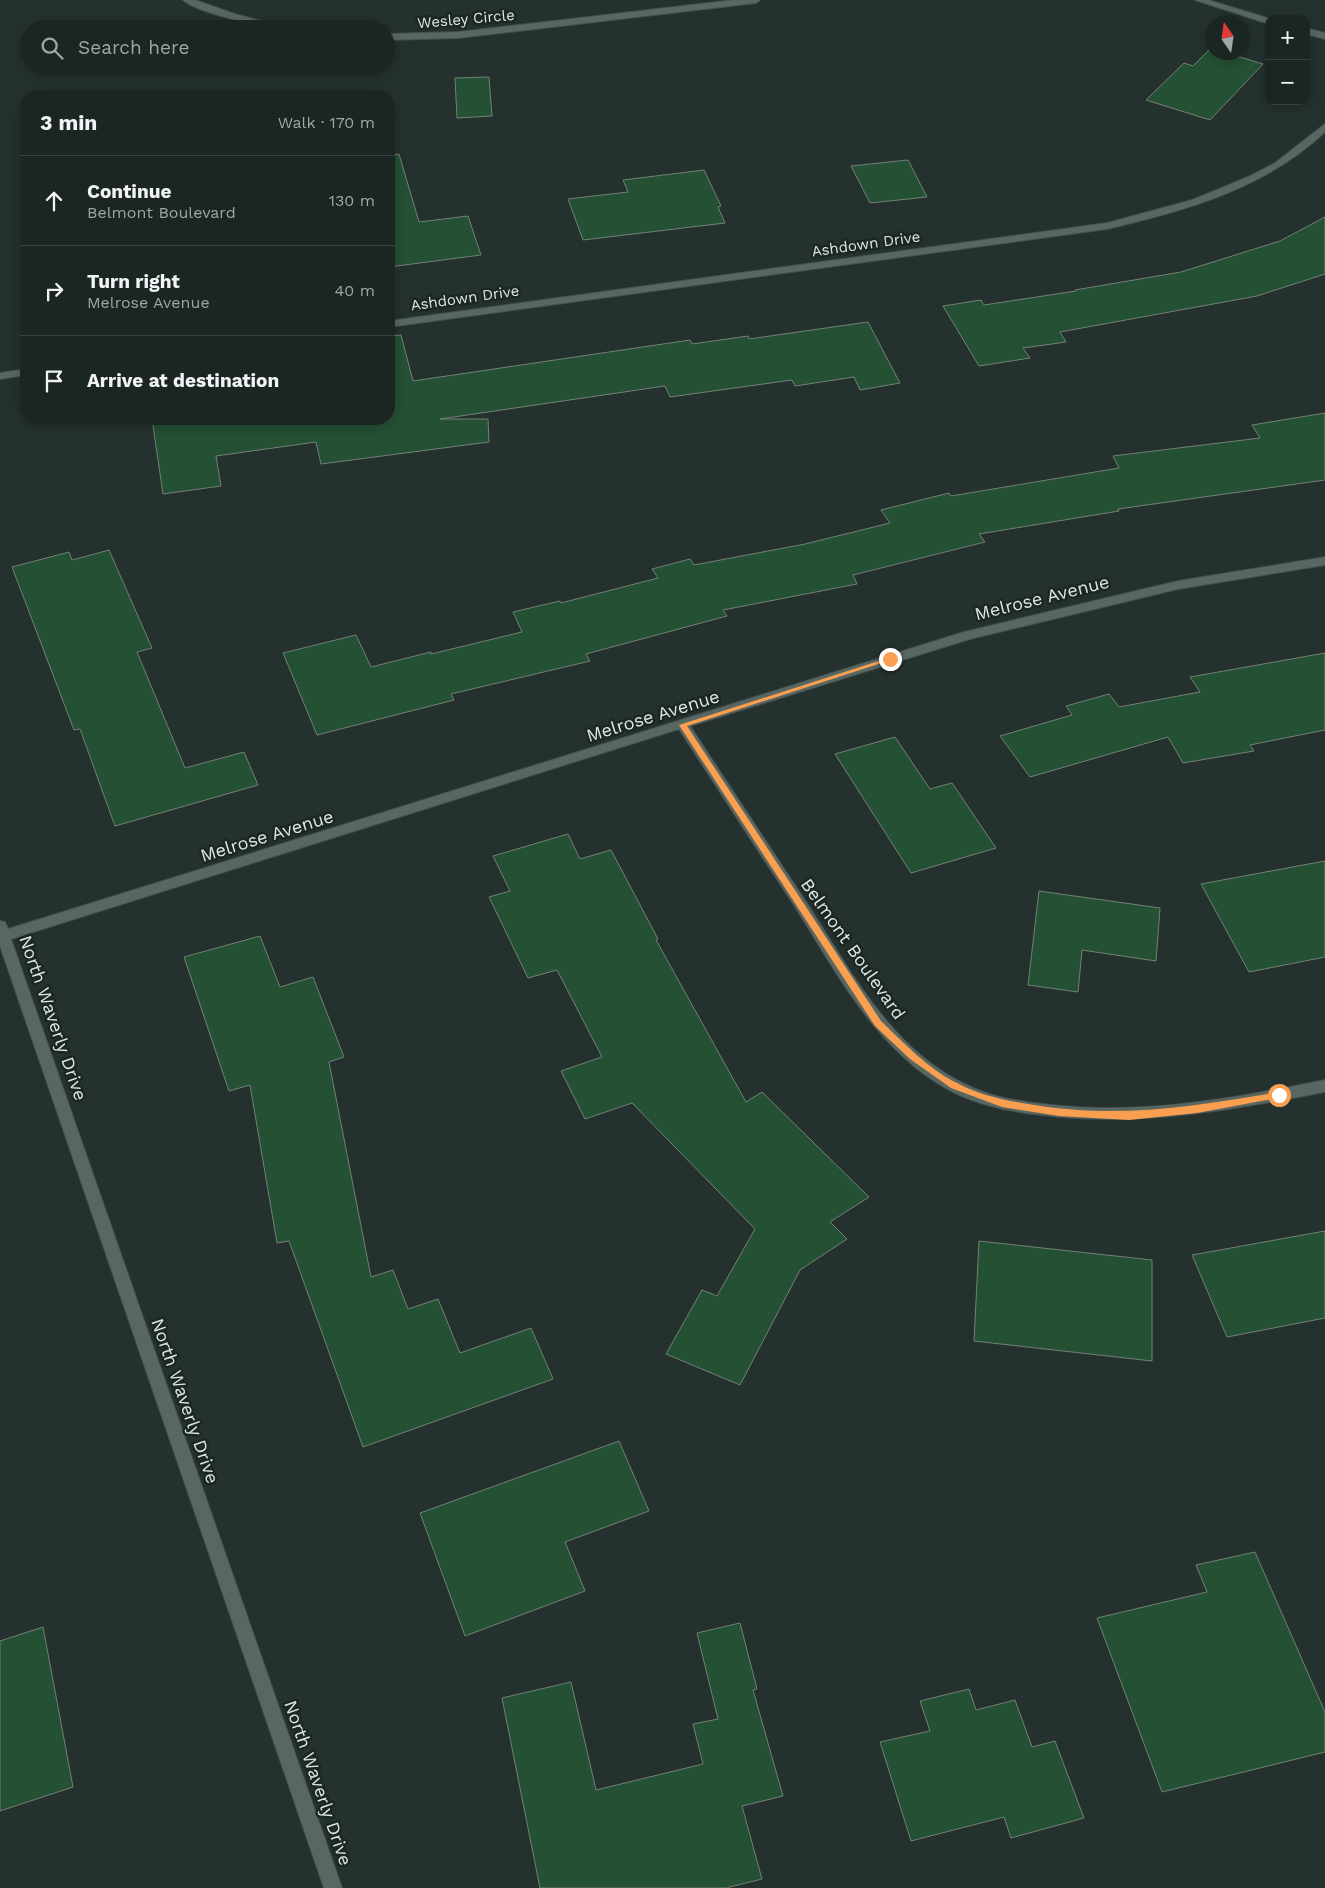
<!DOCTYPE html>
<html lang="en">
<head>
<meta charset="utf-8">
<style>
	:root { --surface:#1b2522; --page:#28312f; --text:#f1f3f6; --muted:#a0a5a5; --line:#394240 }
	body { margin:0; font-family:"Work Sans",sans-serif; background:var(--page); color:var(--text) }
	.controls { position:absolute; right:15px; top:15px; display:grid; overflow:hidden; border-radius:10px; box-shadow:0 2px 12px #0003 }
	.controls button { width:45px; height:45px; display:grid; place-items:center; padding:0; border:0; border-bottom:1px solid var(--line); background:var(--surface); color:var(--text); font:25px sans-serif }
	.compass { position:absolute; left:1205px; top:15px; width:45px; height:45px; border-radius:50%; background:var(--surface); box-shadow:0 2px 12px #0003; rotate:347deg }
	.stop { position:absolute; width:15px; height:15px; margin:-11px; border:4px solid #fa9f4f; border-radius:50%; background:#fff }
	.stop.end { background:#fa9f4f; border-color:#fff; box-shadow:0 1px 5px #0008 }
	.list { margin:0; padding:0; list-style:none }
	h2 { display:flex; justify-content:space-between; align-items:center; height:65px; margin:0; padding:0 20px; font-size:21px }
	h2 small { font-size:16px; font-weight:400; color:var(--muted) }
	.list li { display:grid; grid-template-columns:32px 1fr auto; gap:15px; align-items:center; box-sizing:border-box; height:90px; padding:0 20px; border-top:1px solid var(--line) }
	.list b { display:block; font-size:19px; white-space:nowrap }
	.list p { margin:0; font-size:16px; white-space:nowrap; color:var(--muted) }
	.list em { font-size:16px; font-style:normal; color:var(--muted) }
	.icon { flex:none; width:28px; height:28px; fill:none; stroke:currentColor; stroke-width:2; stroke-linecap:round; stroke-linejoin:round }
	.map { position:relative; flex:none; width:1325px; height:1888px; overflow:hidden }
	.search { position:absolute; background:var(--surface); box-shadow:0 2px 12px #0003; left:20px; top:20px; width:375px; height:55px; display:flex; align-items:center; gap:12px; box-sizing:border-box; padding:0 18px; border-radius:28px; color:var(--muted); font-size:19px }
	.panel { position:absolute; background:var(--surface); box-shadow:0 2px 12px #0003; left:20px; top:90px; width:375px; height:335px; border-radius:20px }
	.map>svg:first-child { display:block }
</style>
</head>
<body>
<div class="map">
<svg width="1325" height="1888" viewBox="0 0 1325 1888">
	<rect width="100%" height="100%" fill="#24312e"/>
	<g fill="#245033" stroke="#748077">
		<polygon points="1210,49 1212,52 1223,52 1263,64 1210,120 1146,100 1184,63 1193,66"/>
		<polygon points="489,77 492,116 457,118 455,78"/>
		<polygon points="399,154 419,222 468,216 481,255 389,267 389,155"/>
		<polygon points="908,160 927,197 870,203 851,166"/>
		<polygon points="704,170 721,206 718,207 725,223 583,240 568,199 628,192 623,180"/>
		<polygon points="1325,217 1325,274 1257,296 1060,332 1066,342 1023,348 1030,358 979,366 943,306 981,300 984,305 1076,291 1075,290 1181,272 1280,241"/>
		<polygon points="868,322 900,383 860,390 854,377 795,386 792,380 670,397 665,386 440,419 488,419 489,442 321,464 316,442 216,456 221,486 163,494 152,419 389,419 389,336 401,335 413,381 690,340 692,344 748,336 749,339"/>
		<polygon points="1325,413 1325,480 1118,509 1119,511 979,534 985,542 853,575 857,584 723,610 727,616 586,654 590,661 451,694 454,700 317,735 283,653 356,635 371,667 431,652 431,654 522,632 513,612 560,601 561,603 658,578 652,569 690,559 694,565 805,544 890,523 881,510 949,493 951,496 1119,468 1113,456 1260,438 1252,425"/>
		<polygon points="109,550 152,648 137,652 185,768 244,752 258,785 115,826 80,729 74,730 12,567 69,552 72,560"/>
		<polygon points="1325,653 1325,730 1250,745 1254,751 1183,763 1168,737 1030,777 1000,736 1072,715 1066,706 1109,694 1119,707 1200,692 1190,677"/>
		<polygon points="895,737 930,789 952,783 996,848 911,873 835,754"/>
		<polygon points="568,834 580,859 611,850 658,939 656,940 746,1102 762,1092 869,1197 830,1222 847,1239 800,1270 740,1385 666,1354 702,1290 717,1296 755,1229 632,1103 585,1119 561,1071 602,1057 557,970 528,978 489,897 510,891 493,856"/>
		<polygon points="1325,861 1325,957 1249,972 1201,884"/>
		<polygon points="1039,891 1160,908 1156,961 1082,950 1078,992 1028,985"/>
		<polygon points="260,936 280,987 313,977 344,1057 329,1062 371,1277 393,1270 408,1309 438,1299 460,1353 531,1328 553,1379 363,1447 289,1241 277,1243 250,1085 229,1091 184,957"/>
		<polygon points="1325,1231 1325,1318 1227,1337 1192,1255"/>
		<polygon points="979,1241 1152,1260 1152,1361 974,1341"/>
		<polygon points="619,1441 649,1511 565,1542 585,1591 465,1636 420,1513"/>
		<polygon points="1255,1552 1325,1712 1325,1752 1162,1792 1097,1618 1207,1592 1196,1565"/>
		<polygon points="740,1623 757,1689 753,1690 783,1796 742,1806 762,1879 726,1888 540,1888 502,1698 571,1682 596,1790 703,1764 693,1724 718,1719 697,1633"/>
		<polygon points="43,1627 73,1787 0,1811 0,1641"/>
		<polygon points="969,1689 976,1710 1015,1700 1032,1747 1055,1741 1084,1818 1011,1838 1004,1817 911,1841 880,1742 930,1731 920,1701"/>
	</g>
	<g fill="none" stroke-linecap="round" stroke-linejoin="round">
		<g stroke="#444f4c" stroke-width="2">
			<g id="minor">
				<path d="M183,0H195L235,14L293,29C270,29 199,14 183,0Z"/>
				<polygon points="734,0 760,0 756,3 458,38 386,40 386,34 458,32"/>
				<polygon points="1195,0 1208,0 1271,19 1269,19 1269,24"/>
				<polygon points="1306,28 1325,33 1325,39 1306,34"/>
				<path d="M1325,124V132C1264,189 1187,210 1107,229L389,327V321L1107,223L1192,200L1248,177L1275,163Z"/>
				<polygon points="26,369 26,375 0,379 0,373"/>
				<path d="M1325,557V565L1178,589L970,639L690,726C728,784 766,841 804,899C849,967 889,1049 967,1085C990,1097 1017,1101 1043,1104C1138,1116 1231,1099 1325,1080V1092C1231,1110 1138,1127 1042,1115C1013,1112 983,1106 957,1094C878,1056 837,972 792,902C754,845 717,787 679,729L11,939L342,1888H324L0,946V921L5,922L8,929L964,632L1178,581Z"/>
			</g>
		</g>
		<use href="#minor" fill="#596763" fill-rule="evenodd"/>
	</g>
	<path fill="#fa9f4f" d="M888,658L894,659L687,726L881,1021C904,1043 928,1069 957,1083C981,1096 1008,1101 1034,1105C1120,1119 1194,1106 1279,1092L1282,1093V1097L1197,1113L1129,1120L1059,1116L1002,1107L951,1088L910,1059L875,1026L679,725Z"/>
	<g text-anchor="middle" stroke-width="5" stroke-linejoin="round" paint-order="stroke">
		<g font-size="15" fill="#dfe7e5" stroke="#1b2724">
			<text transform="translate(466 19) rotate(-5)" y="5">Wesley Circle</text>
			<text transform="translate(866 244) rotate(-8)" y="5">Ashdown Drive</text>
			<text transform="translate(465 298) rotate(-8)" y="5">Ashdown Drive</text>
		</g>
		<g font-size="18" fill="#dfe7e5" stroke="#1b2724">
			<text transform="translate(1042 598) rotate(-14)" y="6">Melrose Avenue</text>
			<text transform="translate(653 716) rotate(-17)" y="6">Melrose Avenue</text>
			<text transform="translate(267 836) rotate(-17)" y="6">Melrose Avenue</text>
			<text transform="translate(853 949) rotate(55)" y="6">Belmont Boulevard</text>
			<text transform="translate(53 1018) rotate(71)" y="6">North Waverly Drive</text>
			<text transform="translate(185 1401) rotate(71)" y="6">North Waverly Drive</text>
			<text transform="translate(318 1783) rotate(71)" y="6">North Waverly Drive</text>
		</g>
	</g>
</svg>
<div class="controls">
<button>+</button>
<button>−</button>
</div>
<svg class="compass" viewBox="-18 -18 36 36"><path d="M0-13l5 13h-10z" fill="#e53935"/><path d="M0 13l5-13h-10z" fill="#a0a5a5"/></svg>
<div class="stop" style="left:1279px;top:1095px"></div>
<div class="stop end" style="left:890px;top:659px"></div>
<div class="search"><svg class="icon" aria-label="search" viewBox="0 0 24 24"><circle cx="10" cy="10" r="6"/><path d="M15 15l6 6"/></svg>Search here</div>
<section class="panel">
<h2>3 min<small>Walk · 170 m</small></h2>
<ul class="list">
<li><svg class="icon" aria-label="ahead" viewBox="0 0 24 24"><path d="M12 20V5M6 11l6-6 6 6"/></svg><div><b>Continue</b><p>Belmont Boulevard</p></div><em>130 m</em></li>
<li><svg class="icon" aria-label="right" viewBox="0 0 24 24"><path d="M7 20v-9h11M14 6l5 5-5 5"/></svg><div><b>Turn right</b><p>Melrose Avenue</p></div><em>40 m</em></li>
<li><svg class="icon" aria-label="arrive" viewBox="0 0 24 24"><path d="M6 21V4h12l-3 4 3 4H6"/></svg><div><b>Arrive at destination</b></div></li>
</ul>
</section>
</div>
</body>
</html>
